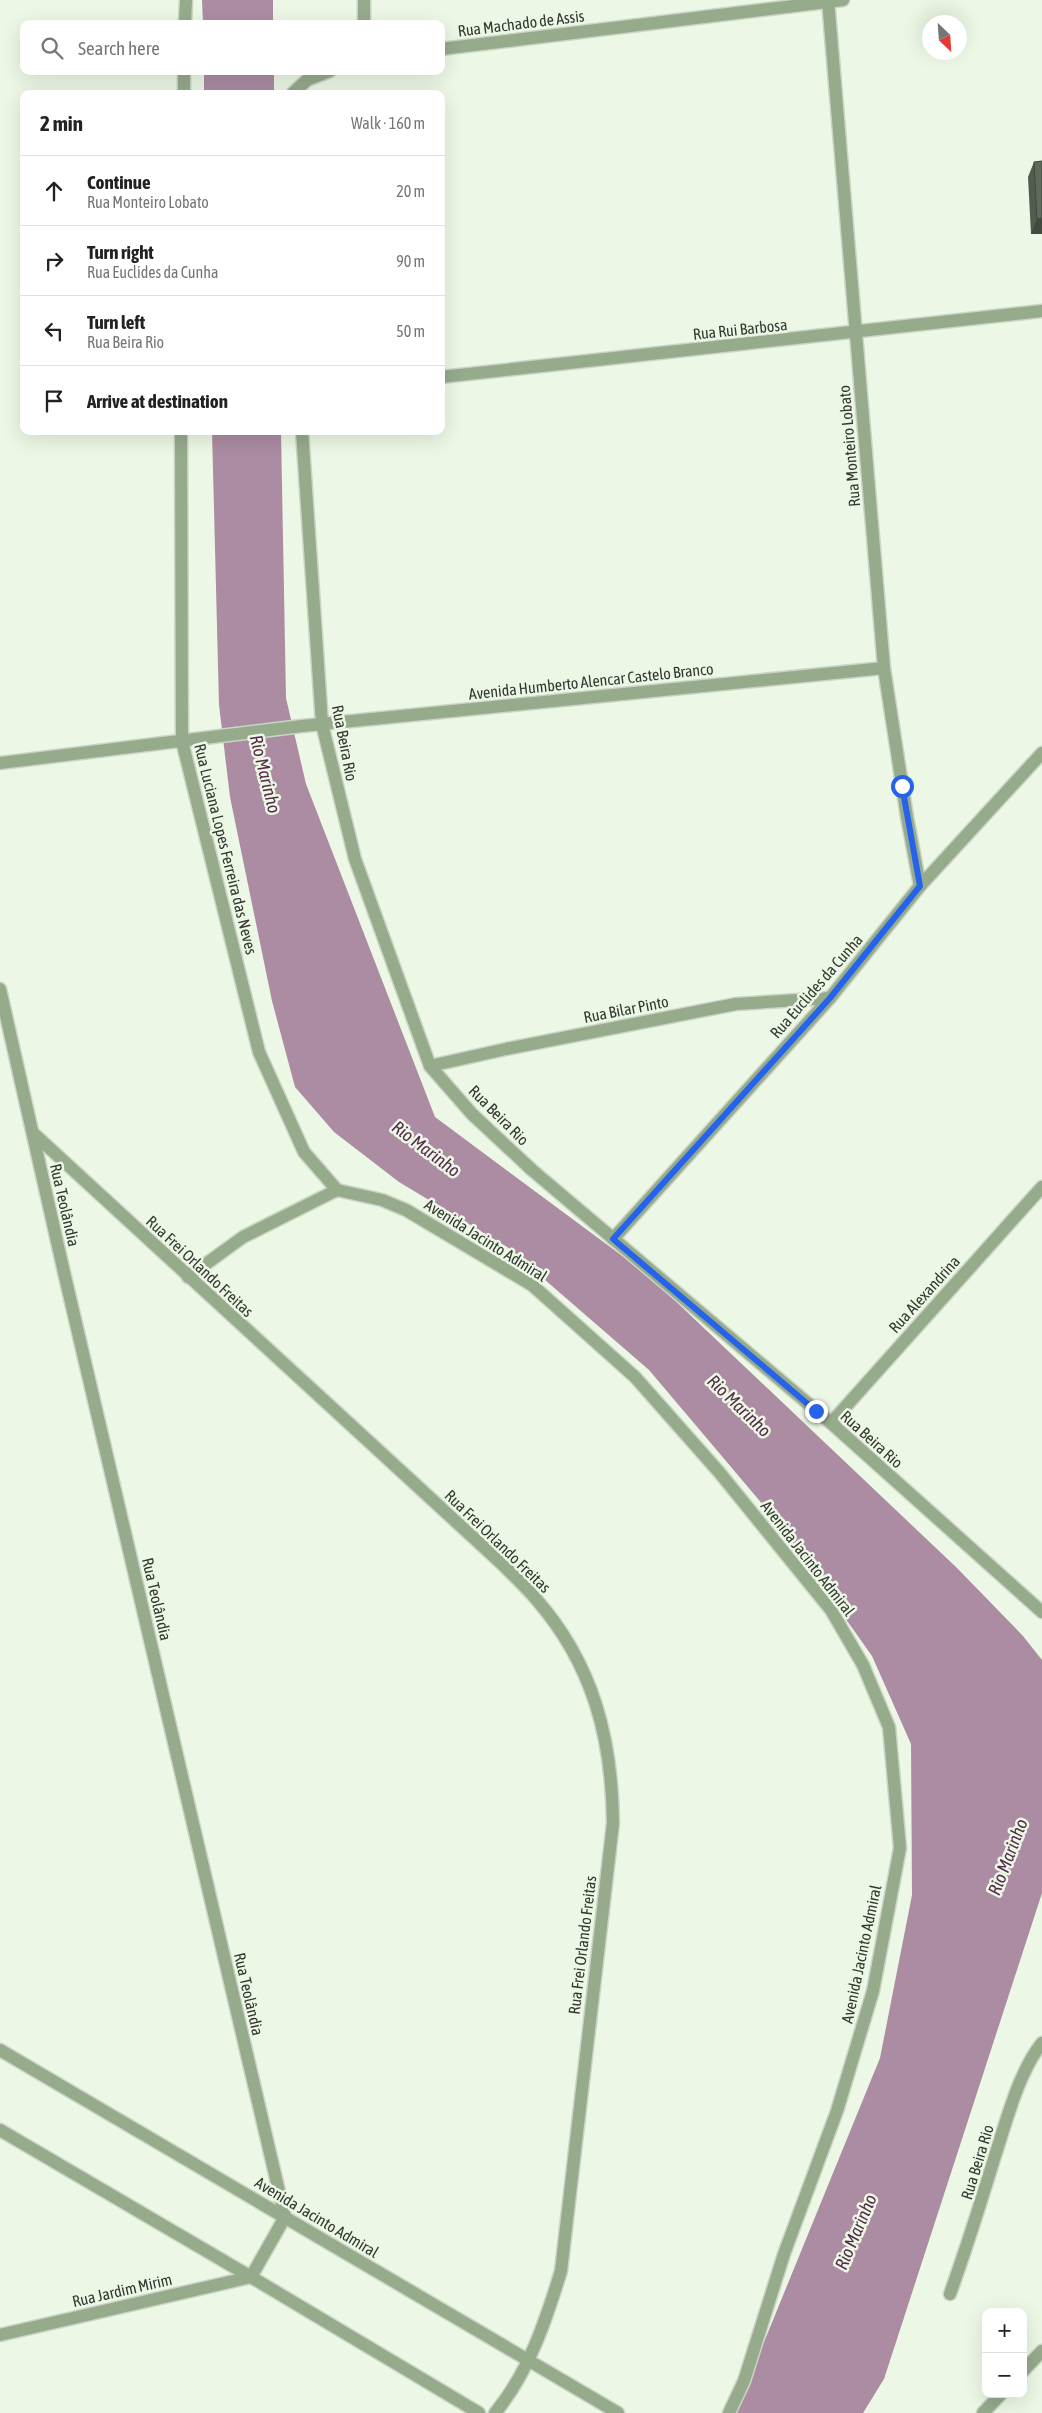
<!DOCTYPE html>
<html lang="en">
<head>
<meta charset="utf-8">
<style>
	:root { --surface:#fff; --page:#f6f6f6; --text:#222; --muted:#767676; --line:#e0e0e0 }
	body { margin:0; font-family:"Asap Condensed",sans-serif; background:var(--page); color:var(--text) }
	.controls { position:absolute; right:15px; bottom:15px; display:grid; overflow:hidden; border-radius:10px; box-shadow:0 5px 20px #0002 }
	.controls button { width:45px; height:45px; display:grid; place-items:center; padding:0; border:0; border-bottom:1px solid var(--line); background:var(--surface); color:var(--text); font:25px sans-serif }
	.compass { position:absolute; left:922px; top:15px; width:45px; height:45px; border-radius:50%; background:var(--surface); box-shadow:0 5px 20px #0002; rotate:155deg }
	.stop { position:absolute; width:15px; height:15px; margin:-11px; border:4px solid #2563eb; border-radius:50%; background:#fff }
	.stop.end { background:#2563eb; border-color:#fff; box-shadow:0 1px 5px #0008 }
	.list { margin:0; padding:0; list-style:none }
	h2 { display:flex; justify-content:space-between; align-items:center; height:65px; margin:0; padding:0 20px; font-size:21px }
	h2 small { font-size:16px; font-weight:400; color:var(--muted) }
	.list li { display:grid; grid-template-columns:32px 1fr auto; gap:15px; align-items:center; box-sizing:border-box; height:70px; padding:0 20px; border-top:1px solid var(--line) }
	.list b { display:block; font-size:19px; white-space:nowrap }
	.list p { margin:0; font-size:16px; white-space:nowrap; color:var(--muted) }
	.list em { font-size:16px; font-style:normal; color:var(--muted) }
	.icon { flex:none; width:28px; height:28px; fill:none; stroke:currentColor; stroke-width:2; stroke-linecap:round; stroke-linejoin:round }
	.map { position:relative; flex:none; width:1042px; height:2413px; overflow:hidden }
	.search { position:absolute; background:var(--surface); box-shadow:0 5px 20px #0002; left:20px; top:20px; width:425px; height:55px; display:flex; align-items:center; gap:12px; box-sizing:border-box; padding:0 18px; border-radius:10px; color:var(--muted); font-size:19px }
	.panel { position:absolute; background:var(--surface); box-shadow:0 5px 20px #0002; left:20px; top:90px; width:425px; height:345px; border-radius:10px }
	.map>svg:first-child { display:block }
</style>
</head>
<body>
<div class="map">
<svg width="1042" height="2413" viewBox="0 0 1042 2413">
	<rect width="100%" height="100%" fill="#ecf8e5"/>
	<g fill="#ac8ca3">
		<polygon points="202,0 273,0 273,24 203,24"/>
		<rect x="204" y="71" width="70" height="23"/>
		<polygon points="212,431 281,431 286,698 306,784 435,1117 648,1275 957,1568 1023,1636 1042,1660 1042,1893 884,2379 863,2413 735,2413 880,2058 912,1895 911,1744 872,1656 775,1519 649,1370 507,1247 399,1182 334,1132 295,1087 272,1001 230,797 219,705"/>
	</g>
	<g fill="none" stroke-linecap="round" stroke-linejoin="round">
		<g stroke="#cbd5c5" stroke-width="15">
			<g id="service">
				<polyline points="337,1190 382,1200 406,1210 532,1285 635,1377 719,1472 831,1610 863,1665 889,1727 900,1848 873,1991 837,2111 784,2254 744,2381 729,2413"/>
				<path d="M950,2294C966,2249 980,2205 994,2159C1006,2123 1018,2073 1042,2043"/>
			</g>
		</g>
		<g stroke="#cbd5c5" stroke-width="15">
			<g id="minor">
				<polyline points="828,0 884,668"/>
				<polyline points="185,24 186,0"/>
				<polyline points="364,24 364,0"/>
				<polyline points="441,49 843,0"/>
				<polyline points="184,94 184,71"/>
				<polyline points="292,94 307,80 330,71"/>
				<polyline points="441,377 1042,311"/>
				<polyline points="181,431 182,741 259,1052 304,1152 337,1190 243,1237 188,1277"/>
				<polyline points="302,431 322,724 355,859 430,1066 472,1114 532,1170 831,1423 1042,1612"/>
				<polyline points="0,989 63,1268 285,2217 251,2277 0,2335"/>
				<polyline points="430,1066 506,1049 736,1004 830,998"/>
				<path d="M33,1133L501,1563C513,1575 525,1586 536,1599C593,1664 612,1738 613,1823L561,2271C546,2320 529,2372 495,2413"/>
				<polyline points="613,1239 830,998 920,886"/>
				<polyline points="831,1423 1042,1187"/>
				<polyline points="0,2050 618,2413"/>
				<polyline points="0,2130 251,2277 479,2413"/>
				<polyline points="1023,2371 1042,2351"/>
				<polyline points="983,2413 1001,2394"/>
			</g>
		</g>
		<g stroke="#cbd5c5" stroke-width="15">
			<g id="tertiary">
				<polyline points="0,763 302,726 884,668 907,817 920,886"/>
				<polyline points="920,886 1042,753"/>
			</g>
		</g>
		<use href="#service" stroke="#96aa8c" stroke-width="12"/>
		<use href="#minor" stroke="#96aa8c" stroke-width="12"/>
		<use href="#tertiary" stroke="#96aa8c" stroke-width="12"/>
	</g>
	<polygon fill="#525b4d" points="1042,161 1042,234 1031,234 1028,177 1034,162"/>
	<polygon fill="#424a3f" points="1042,218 1042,234 1031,234 1037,219"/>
	<polygon fill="#5f6a5a" stroke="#424a3f" points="1042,161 1042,218 1037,219 1034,162"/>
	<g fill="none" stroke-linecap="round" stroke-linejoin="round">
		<polyline stroke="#2563eb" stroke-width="6" points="816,1411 613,1239 830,998 920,886 902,786"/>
	</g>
	<g text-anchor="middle" stroke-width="5" stroke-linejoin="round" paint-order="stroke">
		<g font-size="16" fill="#343831" stroke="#ecf8e5">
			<text transform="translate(521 23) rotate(-7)" y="6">Rua Machado de Assis</text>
			<text transform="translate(740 329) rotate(-6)" y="6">Rua Rui Barbosa</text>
			<text transform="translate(849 446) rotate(-95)" y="6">Rua Monteiro Lobato</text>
			<text transform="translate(591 681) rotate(-6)" y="6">Avenida Humberto Alencar Castelo Branco</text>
			<text transform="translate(345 743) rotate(79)" y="6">Rua Beira Rio</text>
			<text transform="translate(226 849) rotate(76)" y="6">Rua Luciana Lopes Ferreira das Neves</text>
			<text transform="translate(816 986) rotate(-49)" y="6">Rua Euclides da Cunha</text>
			<text transform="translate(626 1009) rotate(-11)" y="6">Rua Bilar Pinto</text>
			<text transform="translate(499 1115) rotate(45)" y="6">Rua Beira Rio</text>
			<text transform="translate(65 1205) rotate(77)" y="6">Rua Teolândia</text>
			<text transform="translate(486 1240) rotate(32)" y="6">Avenida Jacinto Admiral</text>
			<text transform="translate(200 1266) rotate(43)" y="6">Rua Frei Orlando Freitas</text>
			<text transform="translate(924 1294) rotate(-48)" y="6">Rua Alexandrina</text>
			<text transform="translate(872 1439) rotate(42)" y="6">Rua Beira Rio</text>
			<text transform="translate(498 1541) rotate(44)" y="6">Rua Frei Orlando Freitas</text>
			<text transform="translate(808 1558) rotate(52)" y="6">Avenida Jacinto Admiral</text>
			<text transform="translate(157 1599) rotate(77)" y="6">Rua Teolândia</text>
			<text transform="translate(582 1945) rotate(-83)" y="6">Rua Frei Orlando Freitas</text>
			<text transform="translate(861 1954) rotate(-78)" y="6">Avenida Jacinto Admiral</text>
			<text transform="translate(249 1994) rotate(77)" y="6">Rua Teolândia</text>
			<text transform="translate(977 2162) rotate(-73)" y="6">Rua Beira Rio</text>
			<text transform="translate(317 2217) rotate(31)" y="6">Avenida Jacinto Admiral</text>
			<text transform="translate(122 2290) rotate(-13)" y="6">Rua Jardim Mirim</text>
		</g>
		<g font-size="18" font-style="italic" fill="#542a4a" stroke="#ecf8e5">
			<text transform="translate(265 774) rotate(76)" y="6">Rio Marinho</text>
			<text transform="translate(426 1149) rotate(37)" y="6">Rio Marinho</text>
			<text transform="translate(739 1406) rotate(44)" y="6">Rio Marinho</text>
			<text transform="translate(1008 1857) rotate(-69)" y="6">Rio Marinho</text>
			<text transform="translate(856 2232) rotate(-67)" y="6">Rio Marinho</text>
		</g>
	</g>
</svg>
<div class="controls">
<button>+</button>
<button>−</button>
</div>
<svg class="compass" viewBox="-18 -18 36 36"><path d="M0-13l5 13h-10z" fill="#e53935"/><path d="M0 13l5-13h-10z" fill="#767676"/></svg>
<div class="stop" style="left:902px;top:786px"></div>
<div class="stop end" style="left:816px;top:1411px"></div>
<div class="search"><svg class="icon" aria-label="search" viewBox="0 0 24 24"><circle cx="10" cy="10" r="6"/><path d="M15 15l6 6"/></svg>Search here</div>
<section class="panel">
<h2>2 min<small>Walk · 160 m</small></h2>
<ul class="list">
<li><svg class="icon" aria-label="ahead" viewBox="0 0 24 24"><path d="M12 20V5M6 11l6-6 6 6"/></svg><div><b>Continue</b><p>Rua Monteiro Lobato</p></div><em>20 m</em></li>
<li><svg class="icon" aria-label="right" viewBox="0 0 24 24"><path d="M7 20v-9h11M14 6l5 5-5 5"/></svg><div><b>Turn right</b><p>Rua Euclides da Cunha</p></div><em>90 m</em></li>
<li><svg class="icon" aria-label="left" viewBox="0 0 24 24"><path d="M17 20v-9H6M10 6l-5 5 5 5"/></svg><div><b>Turn left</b><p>Rua Beira Rio</p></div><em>50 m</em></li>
<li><svg class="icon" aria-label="arrive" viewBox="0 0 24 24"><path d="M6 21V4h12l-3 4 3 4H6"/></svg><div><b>Arrive at destination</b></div></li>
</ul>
</section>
</div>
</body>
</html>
